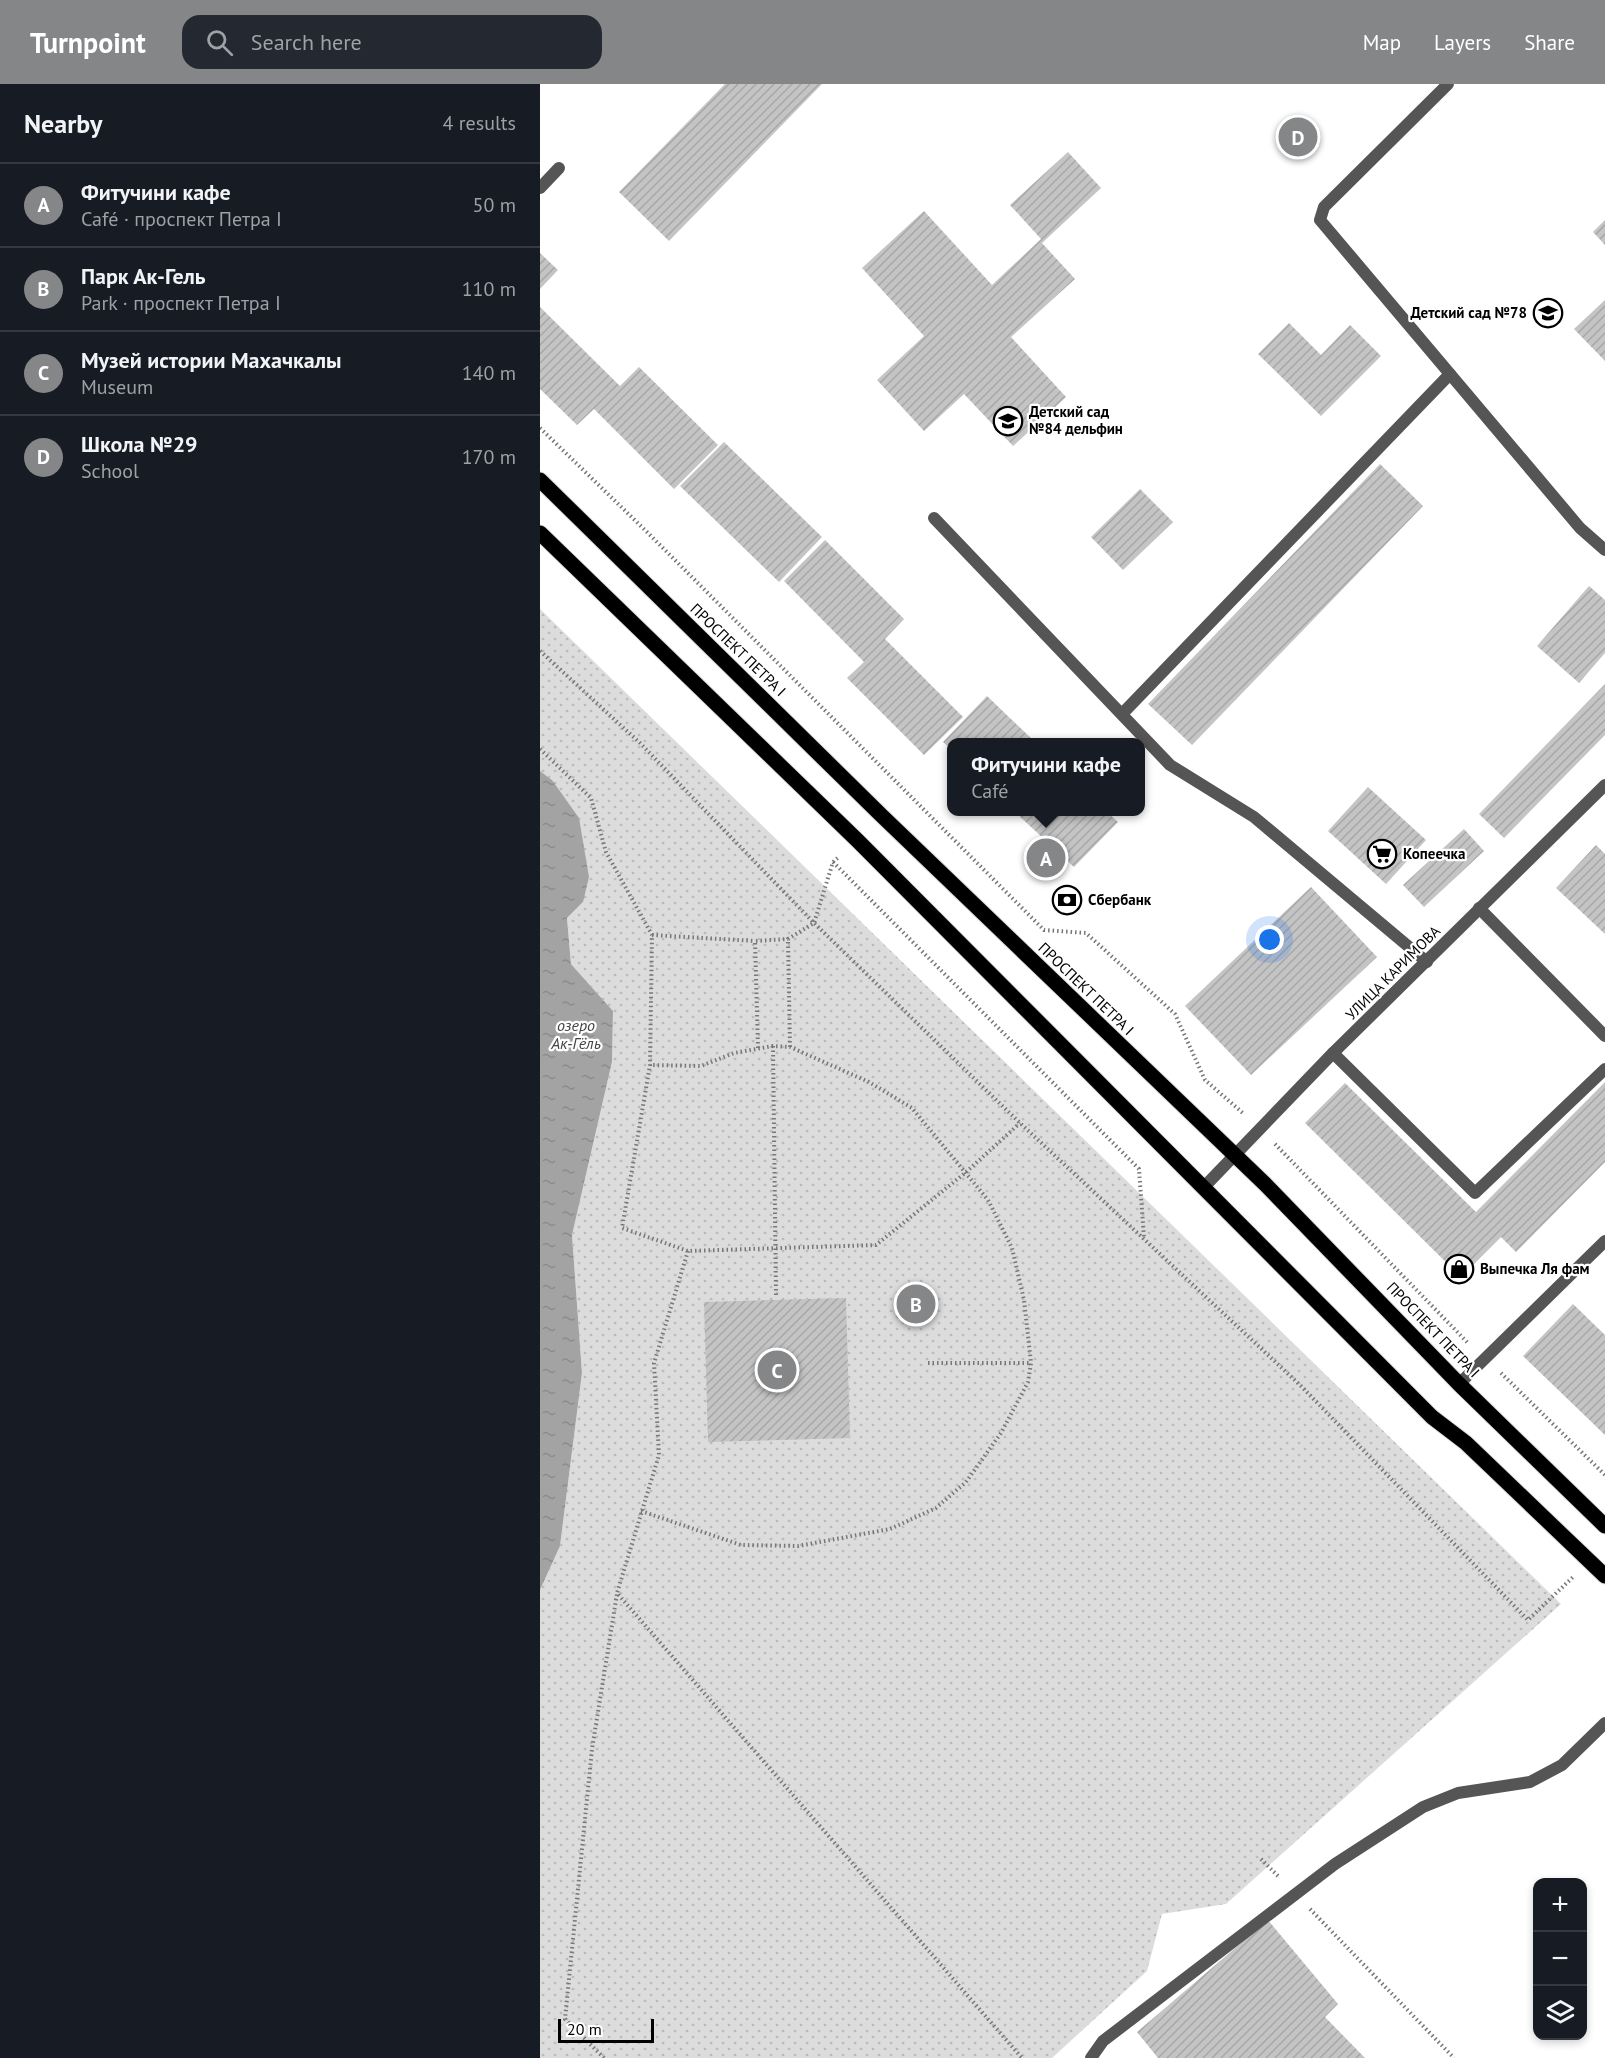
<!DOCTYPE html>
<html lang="en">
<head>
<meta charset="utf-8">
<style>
	:root { --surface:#171b24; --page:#242831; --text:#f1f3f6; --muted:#9ea1a6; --line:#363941; --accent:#858687 }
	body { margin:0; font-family:"PT Sans",sans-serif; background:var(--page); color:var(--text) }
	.controls { position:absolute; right:18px; bottom:18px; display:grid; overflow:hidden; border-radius:12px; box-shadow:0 3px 9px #0003 }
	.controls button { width:54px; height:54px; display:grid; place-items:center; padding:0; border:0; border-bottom:2px solid var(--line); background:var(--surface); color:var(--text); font:30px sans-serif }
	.scale { position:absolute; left:18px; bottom:15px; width:96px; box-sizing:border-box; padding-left:6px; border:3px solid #000; border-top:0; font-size:16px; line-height:21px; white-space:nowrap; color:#000; -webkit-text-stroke:4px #fff; paint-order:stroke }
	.you { position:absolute; left:730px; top:856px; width:21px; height:21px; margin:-15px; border:4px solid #fff; border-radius:50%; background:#1a73e8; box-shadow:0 0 0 9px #1a73e833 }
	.badge { display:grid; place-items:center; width:39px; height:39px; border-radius:50%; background:var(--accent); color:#fff; font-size:20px; font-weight:700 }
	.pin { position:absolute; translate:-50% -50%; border:3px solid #fff; box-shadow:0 2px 6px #0006 }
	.popup { position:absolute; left:407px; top:654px; width:198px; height:78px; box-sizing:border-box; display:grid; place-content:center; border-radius:12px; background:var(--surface); filter:drop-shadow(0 2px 4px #0005); font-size:20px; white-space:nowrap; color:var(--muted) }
	.popup b { font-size:22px; color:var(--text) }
	.popup::after { content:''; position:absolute; left:50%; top:100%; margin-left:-12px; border:12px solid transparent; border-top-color:var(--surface) }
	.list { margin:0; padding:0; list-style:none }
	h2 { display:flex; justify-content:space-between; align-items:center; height:78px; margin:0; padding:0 24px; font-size:26px }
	h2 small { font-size:20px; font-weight:400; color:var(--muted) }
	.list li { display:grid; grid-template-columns:39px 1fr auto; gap:18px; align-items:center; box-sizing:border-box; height:84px; padding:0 24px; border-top:2px solid var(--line) }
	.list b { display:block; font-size:22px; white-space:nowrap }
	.list p { margin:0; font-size:20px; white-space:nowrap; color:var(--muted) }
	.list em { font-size:20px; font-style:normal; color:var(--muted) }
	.icon { flex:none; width:33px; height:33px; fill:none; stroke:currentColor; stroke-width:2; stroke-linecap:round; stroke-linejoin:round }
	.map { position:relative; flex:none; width:1065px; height:1974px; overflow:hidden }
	header { display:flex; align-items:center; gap:36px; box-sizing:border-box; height:84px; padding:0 30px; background:var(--accent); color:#fff }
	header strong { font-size:28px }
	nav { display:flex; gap:33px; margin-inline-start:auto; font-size:21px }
	.search { width:420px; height:54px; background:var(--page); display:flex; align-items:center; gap:15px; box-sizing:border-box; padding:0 21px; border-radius:18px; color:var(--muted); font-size:22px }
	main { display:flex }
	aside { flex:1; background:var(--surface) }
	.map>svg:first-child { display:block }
</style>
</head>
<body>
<header>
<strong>Turnpoint</strong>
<div class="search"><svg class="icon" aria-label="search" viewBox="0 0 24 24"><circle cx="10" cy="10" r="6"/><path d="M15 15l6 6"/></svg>Search here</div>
<nav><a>Map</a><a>Layers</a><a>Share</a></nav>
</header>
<main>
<aside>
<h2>Nearby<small>4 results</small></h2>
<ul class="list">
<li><span class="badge">A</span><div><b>Фитучини кафе</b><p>Café · проспект Петра I</p></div><em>50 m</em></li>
<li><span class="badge">B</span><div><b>Парк Ак-Гель</b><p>Park · проспект Петра I</p></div><em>110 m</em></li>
<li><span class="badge">C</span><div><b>Музей истории Махачкалы</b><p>Museum</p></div><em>140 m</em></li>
<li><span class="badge">D</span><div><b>Школа №29</b><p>School</p></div><em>170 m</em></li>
</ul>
</aside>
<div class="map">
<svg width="1065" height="1974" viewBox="0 0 1065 1974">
	<defs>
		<pattern id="green-dots" width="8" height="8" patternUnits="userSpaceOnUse" patternTransform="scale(1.5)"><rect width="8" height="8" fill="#dcdcdc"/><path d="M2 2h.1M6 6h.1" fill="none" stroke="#bbb" stroke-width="1.8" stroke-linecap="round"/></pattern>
		<pattern id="water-ripples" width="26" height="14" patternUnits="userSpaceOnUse" patternTransform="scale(1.5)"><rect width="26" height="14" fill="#a3a3a3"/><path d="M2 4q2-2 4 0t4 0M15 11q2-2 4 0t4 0" fill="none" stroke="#8b8b8b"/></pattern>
		<pattern id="building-hatch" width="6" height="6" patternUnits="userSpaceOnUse" patternTransform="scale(1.5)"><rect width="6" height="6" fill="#c4c4c4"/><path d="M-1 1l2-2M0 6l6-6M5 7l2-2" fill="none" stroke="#a7a7a7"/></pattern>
	</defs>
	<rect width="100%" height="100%" fill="#fff"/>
	<polygon fill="url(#green-dots)" points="0,525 1021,1520 686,1820 622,1830 607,1887 512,1974 0,1974 0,1506 20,1462 42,1289 32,1151 72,978 73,927 31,880 27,834 43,818 12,696 0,687"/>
	<polygon fill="url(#water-ripples)" points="0,687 12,696 39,734 49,793 43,818 27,834 31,880 73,927 72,978 32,1151 42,1289 20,1462 0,1506"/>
	<g fill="url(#building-hatch)">
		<polygon points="185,0 282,0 129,157 79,108"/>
		<polygon points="528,68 561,104 502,159 535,195 471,253 526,313 473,362 424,310 384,347 337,296 384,252 322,184 384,127 452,201 501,155 470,121"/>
		<polygon points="1065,136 1065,161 1053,148"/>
		<polygon points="0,169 18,186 0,205"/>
		<polygon points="1065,216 1065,277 1034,245"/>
		<polygon points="0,223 80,302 99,283 178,361 134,405 54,325 37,341 0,305"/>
		<polygon points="749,239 781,271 810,241 841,272 781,332 718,270"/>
		<polygon points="184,358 282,453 239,498 140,402"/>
		<polygon points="840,380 883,422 652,661 608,620"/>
		<polygon points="600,405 633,438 583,486 551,453"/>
		<polygon points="285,456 364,535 345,555 423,633 384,671 307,594 324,578 244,497"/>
		<polygon points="1049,502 1065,516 1065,569 1039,599 997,562"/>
		<polygon points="1065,600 1065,651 964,754 939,730"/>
		<polygon points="447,612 495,658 412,658 412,666 403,658"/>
		<polygon points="828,703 886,756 846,800 788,747"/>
		<polygon points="475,728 567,728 578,738 534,783"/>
		<polygon points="924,745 944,767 884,823 863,801"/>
		<polygon points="1056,761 1065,770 1065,850 1016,804"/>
		<polygon points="771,803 837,873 711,991 645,922"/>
		<polygon points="1065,998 1065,1078 976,1168 961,1153 921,1193 765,1039 805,999 936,1128"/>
		<polygon points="306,1214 310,1354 168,1358 164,1218"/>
		<polygon points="1033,1220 1065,1251 1065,1351 983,1272"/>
		<polygon points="728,1836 798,1920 785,1933 825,1974 618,1974 597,1948"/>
	</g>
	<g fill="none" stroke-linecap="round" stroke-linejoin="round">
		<g stroke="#dbdbdb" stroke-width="17">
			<g id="primary">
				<polyline points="0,396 341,731 725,1100 919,1300 1065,1442"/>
				<polyline points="0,449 318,757 892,1333 926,1359 1065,1492"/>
			</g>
		</g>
		<g stroke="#777" stroke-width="4" stroke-dasharray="1.5 3" stroke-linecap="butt">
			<polyline points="0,344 105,446 504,846 546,849 635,930 665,996 704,1030"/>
			<polyline points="0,567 100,659 274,839 480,1039 760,1301 988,1536 1033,1493"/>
			<polyline points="0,665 51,714 66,768 112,851 110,981 82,1144 148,1167 336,1161 425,1089 480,1039"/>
			<polyline points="293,778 599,1085 604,1154"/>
			<polyline points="112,851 215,857"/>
			<polyline points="233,962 236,1213"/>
			<polyline points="250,963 248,855 274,839 293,778 299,773"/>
			<polyline points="218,964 215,857 248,855"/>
			<polyline points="735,1060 928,1259"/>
			<polyline points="148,1167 114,1279 119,1371 77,1509 482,1974"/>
			<polyline points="388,1279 491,1279"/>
			<polyline points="961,1289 1065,1391"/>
			<polyline points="101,1427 201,1461 258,1462 350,1445 396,1424 426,1398 461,1349 488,1298 491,1279 484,1216 472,1164 448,1116 372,1024 329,998 250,963 233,962 194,969 161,982 110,981"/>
			<polyline points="721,1775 740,1794"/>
			<polyline points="770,1825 914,1974"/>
			<polyline points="64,1974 25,1935 52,1665 77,1510"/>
		</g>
		<g stroke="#555" stroke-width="12">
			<polyline points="0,104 19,84"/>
			<polyline points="394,434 630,681 714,733 887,878"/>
			<polyline points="582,630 910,290"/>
			<polyline points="939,824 1065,952"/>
			<polyline points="793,969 935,1109 1065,985"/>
			<polyline points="919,1300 1065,1157"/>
			<polyline points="551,1974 563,1957 795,1780 883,1723 918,1709 990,1698 1022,1681 1065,1639"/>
		</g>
		<g stroke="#555" stroke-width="12">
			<polyline points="908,0 784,123 780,136 1040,444 1065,466"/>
			<polyline points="665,1102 793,969 1065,701"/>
		</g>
		<use href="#primary" stroke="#000" stroke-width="15"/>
	</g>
	<defs>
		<g id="school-ring" transform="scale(1.5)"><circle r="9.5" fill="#fff" stroke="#000" stroke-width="1.5"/><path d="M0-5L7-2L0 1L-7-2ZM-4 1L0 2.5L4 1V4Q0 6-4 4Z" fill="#000"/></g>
		<g id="supermarket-ring" transform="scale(1.5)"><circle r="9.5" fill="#fff" stroke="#000" stroke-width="1.5"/><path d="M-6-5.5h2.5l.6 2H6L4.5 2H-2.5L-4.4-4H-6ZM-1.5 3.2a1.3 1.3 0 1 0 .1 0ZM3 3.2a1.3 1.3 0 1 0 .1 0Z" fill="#000"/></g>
		<g id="bank-ring" transform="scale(1.5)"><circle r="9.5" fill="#fff" stroke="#000" stroke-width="1.5"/><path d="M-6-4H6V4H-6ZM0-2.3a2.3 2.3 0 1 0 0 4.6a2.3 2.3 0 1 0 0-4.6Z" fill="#000"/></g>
		<g id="shop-ring" transform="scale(1.5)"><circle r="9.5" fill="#fff" stroke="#000" stroke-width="1.5"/><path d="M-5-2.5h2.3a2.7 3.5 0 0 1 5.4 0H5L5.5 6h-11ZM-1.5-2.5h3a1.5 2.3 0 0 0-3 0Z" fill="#000"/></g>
	</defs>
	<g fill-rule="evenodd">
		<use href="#school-ring" x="1008" y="229"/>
		<use href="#school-ring" x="468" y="337"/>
		<use href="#supermarket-ring" x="842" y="770"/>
		<use href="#bank-ring" x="527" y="816"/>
		<use href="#shop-ring" x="919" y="1185"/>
	</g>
	<g text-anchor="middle" stroke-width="4.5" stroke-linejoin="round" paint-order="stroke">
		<g font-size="15" font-weight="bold" fill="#000" stroke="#fff" text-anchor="start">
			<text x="987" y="234" text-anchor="end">Детский сад №78</text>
			<text x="489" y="333">Детский сад<tspan x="489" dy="17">№84 дельфин</tspan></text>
			<text x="863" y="775">Копеечка</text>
			<text x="548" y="821">Сбербанк</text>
			<text x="940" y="1190">Выпечка Ля фам</text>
		</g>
		<g font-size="15" fill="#000" stroke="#fff">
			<text transform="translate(198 566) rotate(44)" y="5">ПРОСПЕКТ ПЕТРА I</text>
			<text transform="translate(853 889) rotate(-45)" y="5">УЛИЦА КАРИМОВА</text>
			<text transform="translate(546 905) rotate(44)" y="5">ПРОСПЕКТ ПЕТРА I</text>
			<text transform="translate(893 1246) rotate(46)" y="5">ПРОСПЕКТ ПЕТРА I</text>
		</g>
		<g font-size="16" font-style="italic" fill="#444" stroke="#fff">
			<text x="36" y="947">озеро<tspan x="36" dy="18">Ак-Гёль</tspan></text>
		</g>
	</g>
</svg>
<div class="controls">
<button>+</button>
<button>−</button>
<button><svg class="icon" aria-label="layers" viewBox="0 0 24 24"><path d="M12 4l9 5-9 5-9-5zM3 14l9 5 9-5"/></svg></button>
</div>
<div class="scale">20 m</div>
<div class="you"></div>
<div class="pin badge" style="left:506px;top:774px">A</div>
<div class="popup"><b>Фитучини кафе</b>Café</div>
<div class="pin badge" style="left:376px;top:1220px">B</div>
<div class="pin badge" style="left:237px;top:1286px">C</div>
<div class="pin badge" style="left:758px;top:53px">D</div>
</div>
</main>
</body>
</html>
